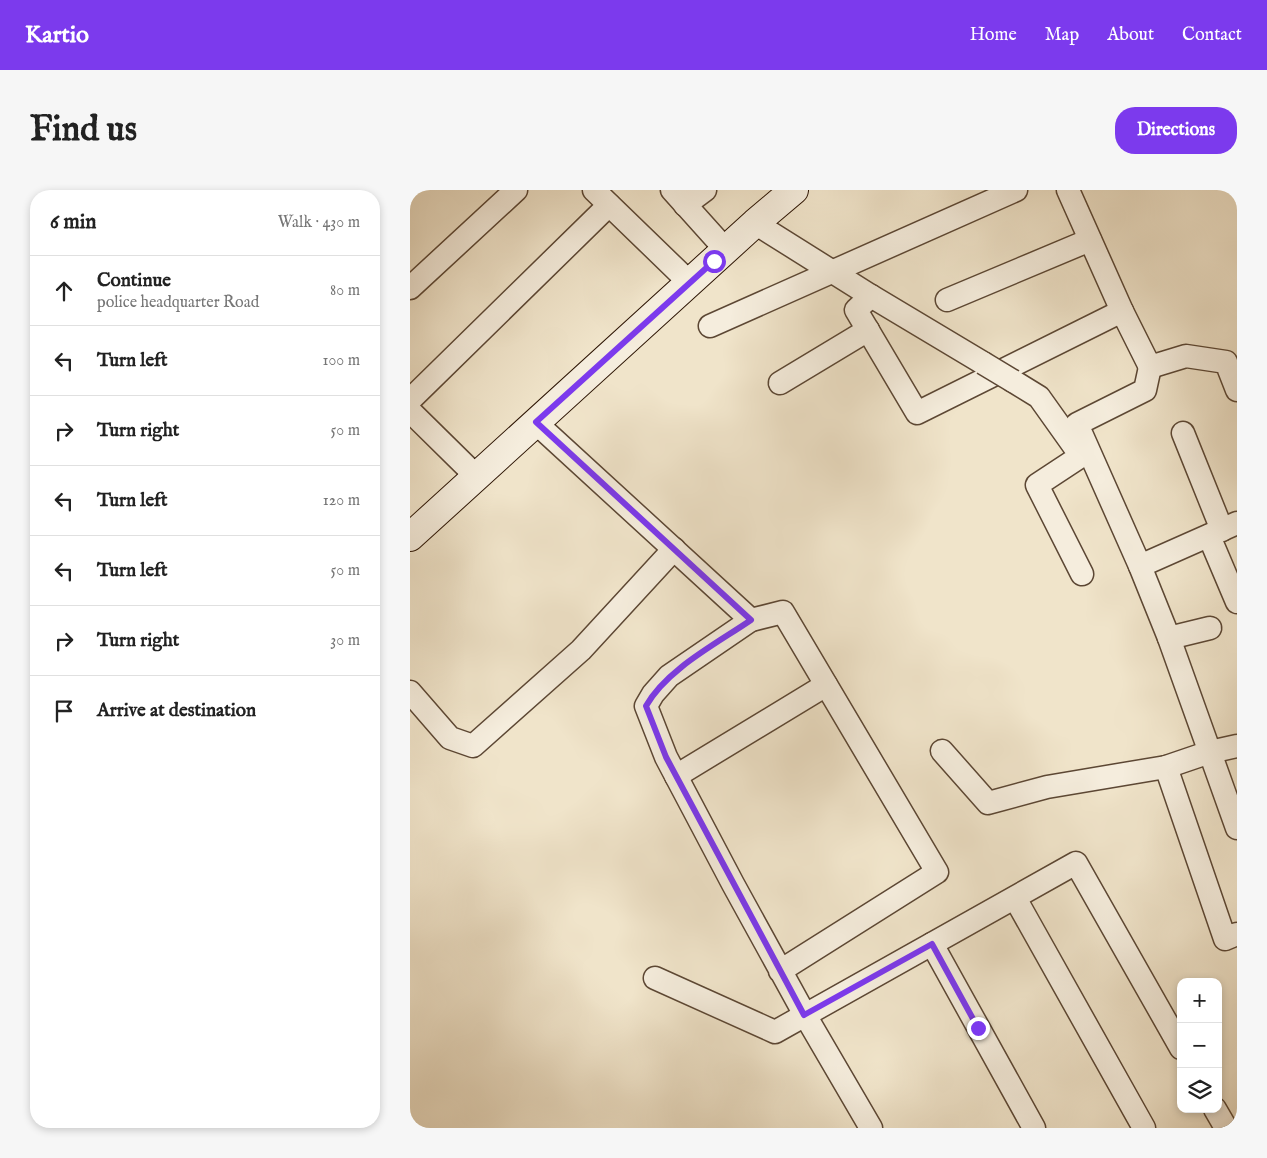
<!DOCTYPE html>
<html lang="en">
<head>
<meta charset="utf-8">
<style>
	:root { --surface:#fff; --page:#f6f6f6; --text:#222; --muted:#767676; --line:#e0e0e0; --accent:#7c3aed }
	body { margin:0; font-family:"IM FELL English",serif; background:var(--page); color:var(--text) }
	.controls { position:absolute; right:15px; bottom:15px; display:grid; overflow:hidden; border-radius:10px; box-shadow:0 2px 8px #0003 }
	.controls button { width:45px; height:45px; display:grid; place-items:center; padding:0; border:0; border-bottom:1px solid var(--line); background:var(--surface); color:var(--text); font:25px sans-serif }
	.stop { position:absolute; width:15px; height:15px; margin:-11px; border:4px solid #7c3aed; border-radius:50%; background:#fff }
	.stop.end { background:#7c3aed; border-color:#fff; box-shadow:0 1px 5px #0008 }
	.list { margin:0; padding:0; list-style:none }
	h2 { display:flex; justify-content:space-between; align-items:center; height:65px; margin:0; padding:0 20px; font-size:21px }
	h2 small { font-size:16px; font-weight:400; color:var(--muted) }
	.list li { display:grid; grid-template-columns:32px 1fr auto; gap:15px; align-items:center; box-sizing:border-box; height:70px; padding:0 20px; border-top:1px solid var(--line) }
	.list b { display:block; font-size:19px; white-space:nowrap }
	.list p { margin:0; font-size:16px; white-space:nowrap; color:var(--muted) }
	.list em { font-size:16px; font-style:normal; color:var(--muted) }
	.icon { flex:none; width:28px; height:28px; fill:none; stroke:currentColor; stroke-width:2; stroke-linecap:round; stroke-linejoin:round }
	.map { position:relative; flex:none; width:827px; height:938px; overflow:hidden; border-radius:20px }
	header { display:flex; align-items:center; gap:30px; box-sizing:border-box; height:70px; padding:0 25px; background:var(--accent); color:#fff }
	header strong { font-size:24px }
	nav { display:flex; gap:28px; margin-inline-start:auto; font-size:18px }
	.intro { display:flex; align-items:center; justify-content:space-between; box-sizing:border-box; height:120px; padding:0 30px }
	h1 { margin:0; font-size:35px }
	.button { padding:12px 22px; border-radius:20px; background:var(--accent); color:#fff; font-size:18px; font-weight:700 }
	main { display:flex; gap:30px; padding:0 30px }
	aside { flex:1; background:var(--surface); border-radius:20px; box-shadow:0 2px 8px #0003 }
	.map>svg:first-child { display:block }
</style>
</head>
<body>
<header>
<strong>Kartio</strong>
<nav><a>Home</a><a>Map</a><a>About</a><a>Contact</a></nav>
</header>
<div class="intro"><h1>Find us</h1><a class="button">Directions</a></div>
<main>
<aside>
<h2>6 min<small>Walk · 430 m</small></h2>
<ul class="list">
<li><svg class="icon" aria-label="ahead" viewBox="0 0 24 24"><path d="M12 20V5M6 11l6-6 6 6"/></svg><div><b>Continue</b><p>police headquarter Road</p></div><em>80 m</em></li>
<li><svg class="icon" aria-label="left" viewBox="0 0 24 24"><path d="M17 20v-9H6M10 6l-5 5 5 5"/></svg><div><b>Turn left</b></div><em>100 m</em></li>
<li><svg class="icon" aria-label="right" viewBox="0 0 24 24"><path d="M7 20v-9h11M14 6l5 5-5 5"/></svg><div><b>Turn right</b></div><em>50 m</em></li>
<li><svg class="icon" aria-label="left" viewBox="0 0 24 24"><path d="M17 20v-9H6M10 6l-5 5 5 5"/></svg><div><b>Turn left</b></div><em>120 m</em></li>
<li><svg class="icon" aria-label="left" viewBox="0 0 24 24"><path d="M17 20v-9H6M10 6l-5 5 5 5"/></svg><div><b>Turn left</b></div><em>50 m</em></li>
<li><svg class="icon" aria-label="right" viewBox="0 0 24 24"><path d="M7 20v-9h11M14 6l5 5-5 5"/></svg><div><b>Turn right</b></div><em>30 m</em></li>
<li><svg class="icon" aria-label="arrive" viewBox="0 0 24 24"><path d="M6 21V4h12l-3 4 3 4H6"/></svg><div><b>Arrive at destination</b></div></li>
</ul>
</aside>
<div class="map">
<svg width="827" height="938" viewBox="0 0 827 938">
	<rect width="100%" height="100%" fill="#f0e4ca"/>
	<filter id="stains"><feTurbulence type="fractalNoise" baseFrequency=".004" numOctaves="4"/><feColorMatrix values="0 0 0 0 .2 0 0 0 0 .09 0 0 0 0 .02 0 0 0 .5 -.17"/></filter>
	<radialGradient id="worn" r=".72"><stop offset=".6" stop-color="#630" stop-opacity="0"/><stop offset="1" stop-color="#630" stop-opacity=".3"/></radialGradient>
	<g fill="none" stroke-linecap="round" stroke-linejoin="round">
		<g stroke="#5c4734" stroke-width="25">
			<g id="street">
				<polyline points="184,0 280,93"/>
				<polyline points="262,0 316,60"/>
				<polyline points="658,0 712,121 740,177 776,166 816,172 827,200"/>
				<polyline points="275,15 295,0"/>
				<polyline points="345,33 461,106 573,173"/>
				<polyline points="0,98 106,0"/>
				<polyline points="461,106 446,120 507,223 712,121"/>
				<polyline points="537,110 680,50"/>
				<polyline points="300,136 606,0"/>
				<polyline points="740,177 735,200 667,234 730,376 827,333"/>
				<polyline points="603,191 629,207 671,266 627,295 672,384"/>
				<polyline points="370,193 458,140"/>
				<polyline points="0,210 199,15"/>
				<polyline points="0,221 67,287"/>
				<polyline points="126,233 341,430"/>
				<polyline points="773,243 812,340"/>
				<polyline points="799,346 827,412"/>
				<polyline points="730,376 759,448 800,438"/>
				<polyline points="759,448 827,638"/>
				<polyline points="0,502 40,548 63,556 171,460 264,359"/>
				<polyline points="532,561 578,613 637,597 756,577 800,562 827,556"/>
				<polyline points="756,577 815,749 827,744"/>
				<polyline points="266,586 416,495"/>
				<polyline points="605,708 734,938"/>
				<polyline points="522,754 624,938"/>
				<polyline points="370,781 527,682 373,422 341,430 259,486 243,504 236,516 256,567 323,694 395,825 461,938"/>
				<polyline points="245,788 365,842 666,673 771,858"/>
				<polyline points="805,919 816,938"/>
			</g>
		</g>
		<g stroke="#2b1302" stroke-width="30">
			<polyline id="secondary" points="0,347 345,33 384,0"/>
		</g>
		<use href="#street" stroke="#f5eddd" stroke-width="22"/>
		<use href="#secondary" stroke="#f5eddd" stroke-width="28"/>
		<g stroke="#5c4734" stroke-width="25" stroke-linecap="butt">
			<polyline id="street-bridge" points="573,173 603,191"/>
		</g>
		<use href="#street-bridge" stroke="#f5eddd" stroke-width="22"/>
	</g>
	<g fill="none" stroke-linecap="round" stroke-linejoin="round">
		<path stroke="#7c3aed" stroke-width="6" d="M304,71L126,232L341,430C306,454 257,479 236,516L256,567L394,825L522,754L568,838"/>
	</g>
	<rect width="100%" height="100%" filter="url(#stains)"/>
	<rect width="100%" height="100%" fill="url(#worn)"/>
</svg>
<div class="controls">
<button>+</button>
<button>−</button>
<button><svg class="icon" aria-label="layers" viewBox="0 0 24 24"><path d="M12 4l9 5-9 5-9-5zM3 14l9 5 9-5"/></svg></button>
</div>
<div class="stop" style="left:304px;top:71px"></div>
<div class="stop end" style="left:568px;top:838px"></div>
</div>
</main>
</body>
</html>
